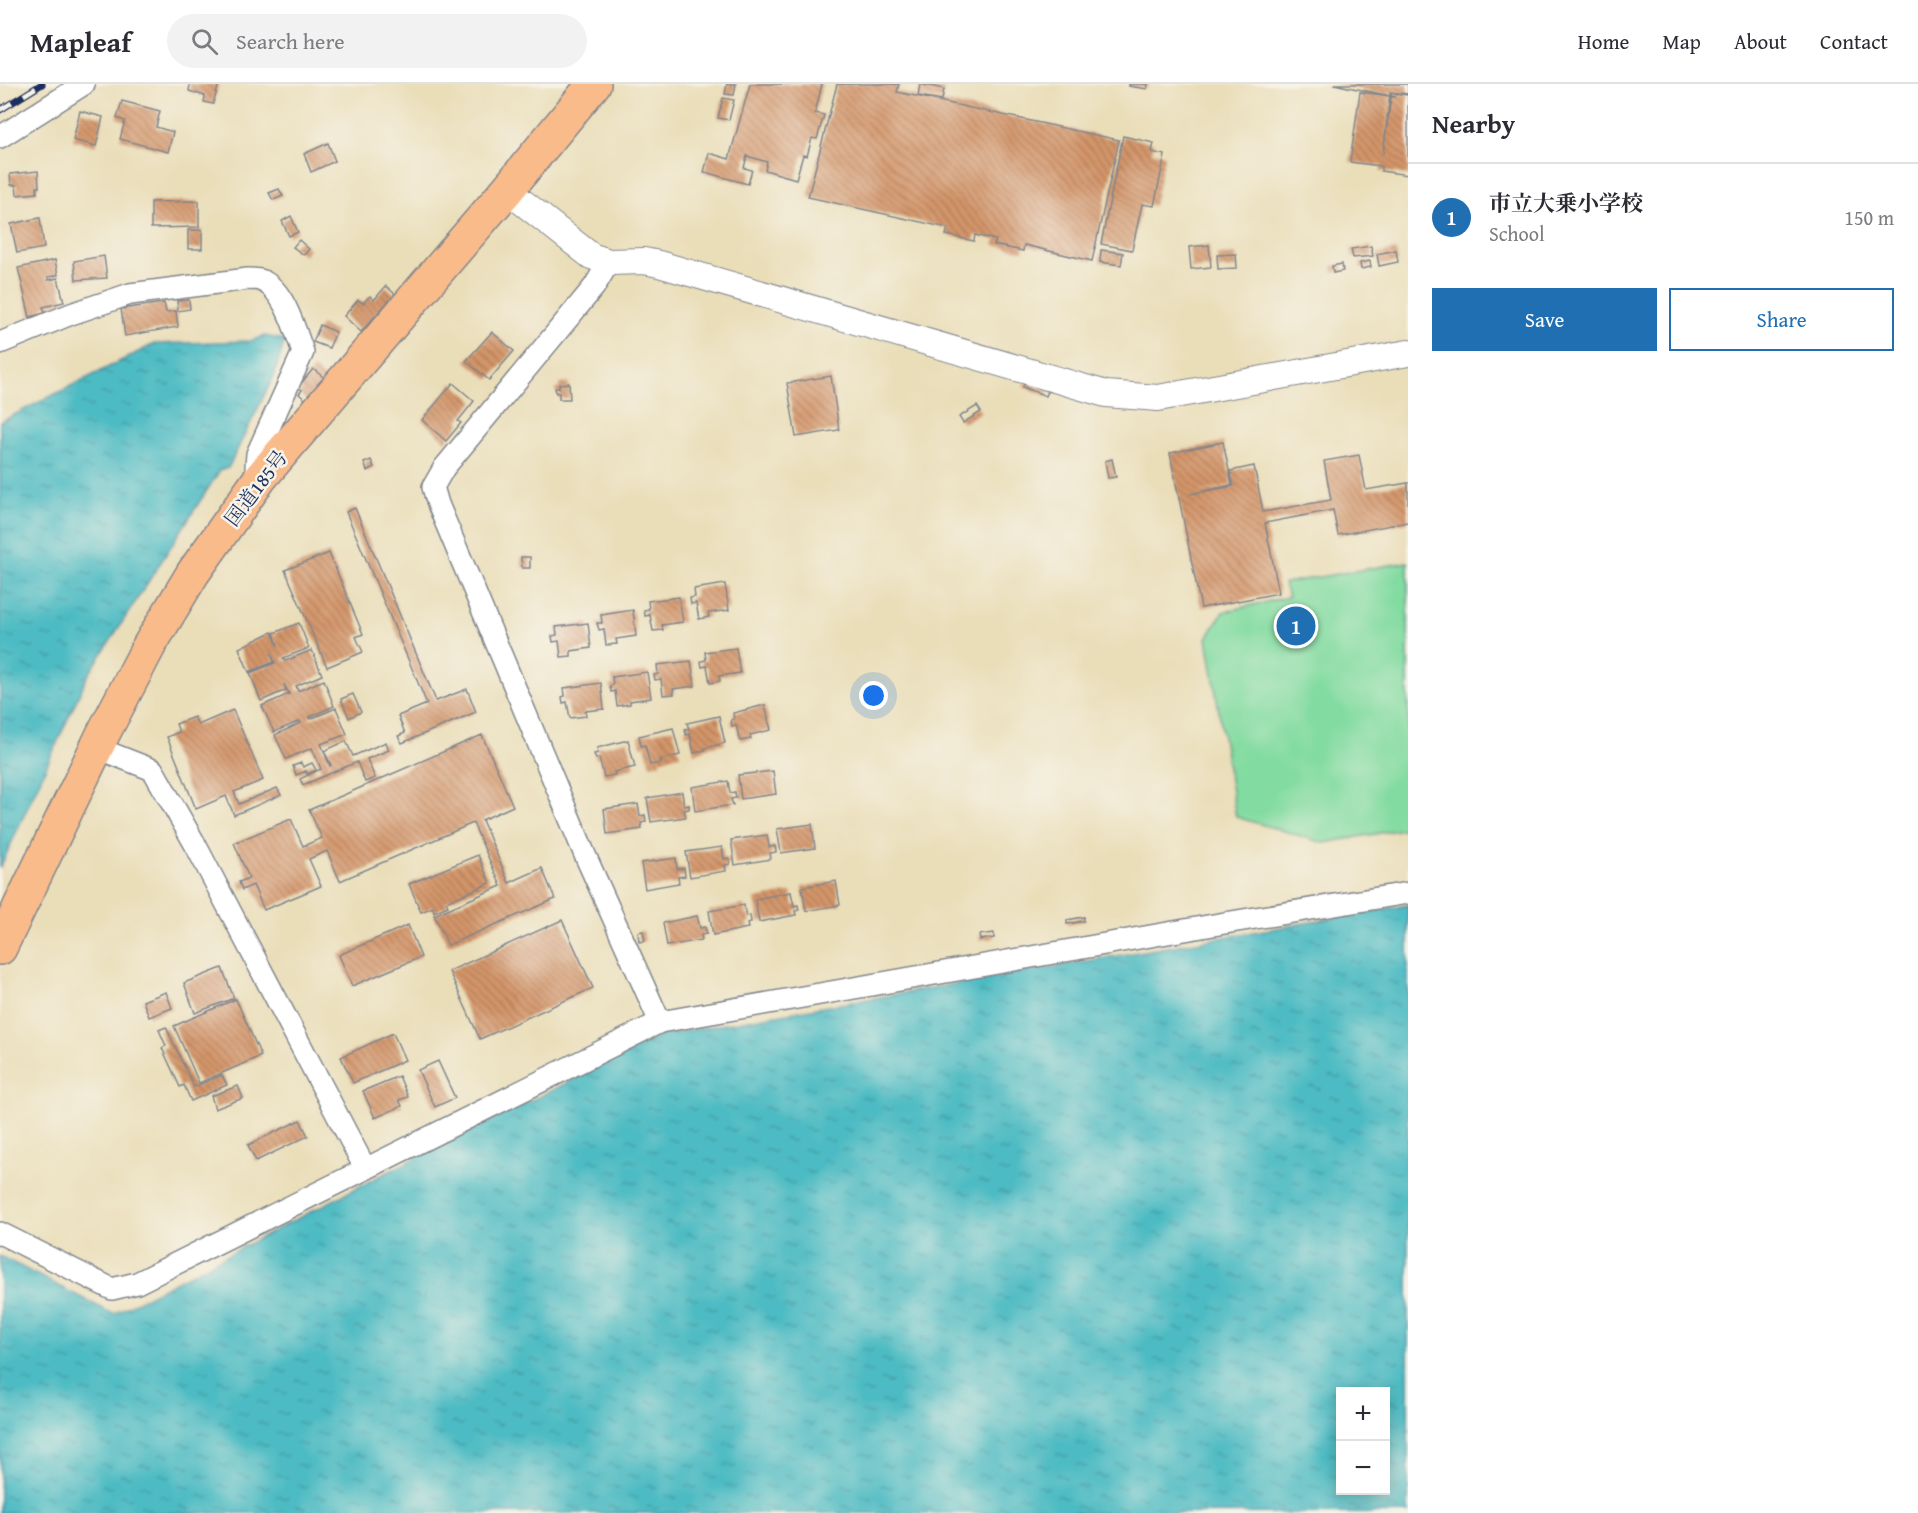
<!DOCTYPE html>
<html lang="en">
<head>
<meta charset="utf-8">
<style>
	:root { --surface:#fff; --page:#f2f2f3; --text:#2b2b33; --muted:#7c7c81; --line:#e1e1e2; --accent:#1f6fb2 }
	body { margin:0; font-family:"Gentium Book Plus","Noto Serif JP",serif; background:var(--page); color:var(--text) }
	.controls { position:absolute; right:18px; bottom:18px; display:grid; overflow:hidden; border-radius:0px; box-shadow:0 3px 15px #0003 }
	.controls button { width:54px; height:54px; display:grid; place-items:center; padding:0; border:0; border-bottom:2px solid var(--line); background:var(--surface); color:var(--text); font:30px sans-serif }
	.you { position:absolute; left:874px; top:612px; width:21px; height:21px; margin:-15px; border:4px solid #fff; border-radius:50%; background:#1a73e8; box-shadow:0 0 0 9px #1a73e833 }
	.badge { display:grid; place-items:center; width:39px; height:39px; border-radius:50%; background:var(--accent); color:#fff; font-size:20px; font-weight:700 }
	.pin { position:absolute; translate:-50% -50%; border:3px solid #fff; box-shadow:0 2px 6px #0006 }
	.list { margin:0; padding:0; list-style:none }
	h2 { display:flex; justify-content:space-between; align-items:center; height:78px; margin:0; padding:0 24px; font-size:26px }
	h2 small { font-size:20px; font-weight:400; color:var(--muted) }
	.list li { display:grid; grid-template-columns:39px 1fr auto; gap:18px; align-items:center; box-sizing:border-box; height:108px; padding:0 24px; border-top:2px solid var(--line) }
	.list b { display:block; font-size:22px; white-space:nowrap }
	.list p { margin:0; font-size:20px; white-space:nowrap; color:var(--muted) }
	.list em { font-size:20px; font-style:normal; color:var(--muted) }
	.actions { display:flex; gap:12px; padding:18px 24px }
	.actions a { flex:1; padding:14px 0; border:2px solid var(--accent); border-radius:0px; text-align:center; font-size:21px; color:var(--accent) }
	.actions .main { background:var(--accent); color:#fff }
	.icon { flex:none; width:33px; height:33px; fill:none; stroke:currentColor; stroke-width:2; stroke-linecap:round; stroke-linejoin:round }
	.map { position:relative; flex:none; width:1408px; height:1429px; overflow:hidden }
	header { display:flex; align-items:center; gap:36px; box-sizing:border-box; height:84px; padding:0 30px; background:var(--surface); border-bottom:2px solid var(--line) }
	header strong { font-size:28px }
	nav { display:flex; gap:33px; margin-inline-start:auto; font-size:21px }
	.search { width:420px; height:54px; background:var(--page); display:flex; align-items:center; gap:15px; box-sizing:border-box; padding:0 21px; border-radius:33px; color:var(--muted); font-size:22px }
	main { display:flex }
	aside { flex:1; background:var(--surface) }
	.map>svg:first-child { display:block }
</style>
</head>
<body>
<header>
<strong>Mapleaf</strong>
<div class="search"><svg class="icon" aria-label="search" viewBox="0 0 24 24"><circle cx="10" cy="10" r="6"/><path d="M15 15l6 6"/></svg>Search here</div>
<nav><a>Home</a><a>Map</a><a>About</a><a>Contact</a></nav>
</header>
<main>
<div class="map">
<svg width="1408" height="1429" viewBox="0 0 1408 1429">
	<defs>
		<pattern id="water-ripples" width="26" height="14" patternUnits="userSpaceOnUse" patternTransform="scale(1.5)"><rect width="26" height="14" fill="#4dbbc3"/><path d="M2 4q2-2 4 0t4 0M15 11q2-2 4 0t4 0" fill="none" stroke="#3f98a2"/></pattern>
		<pattern id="building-back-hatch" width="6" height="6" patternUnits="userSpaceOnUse" patternTransform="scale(1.5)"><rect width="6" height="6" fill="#d49569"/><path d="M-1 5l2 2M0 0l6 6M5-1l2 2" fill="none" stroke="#ab7a5a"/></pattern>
	</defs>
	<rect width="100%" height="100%" fill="#f7f3e8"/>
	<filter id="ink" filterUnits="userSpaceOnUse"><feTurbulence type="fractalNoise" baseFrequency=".0167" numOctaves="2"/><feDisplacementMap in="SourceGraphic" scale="12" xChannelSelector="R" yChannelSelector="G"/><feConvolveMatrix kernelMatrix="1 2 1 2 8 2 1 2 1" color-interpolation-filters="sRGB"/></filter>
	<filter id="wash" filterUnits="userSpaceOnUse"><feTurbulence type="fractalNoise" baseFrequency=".008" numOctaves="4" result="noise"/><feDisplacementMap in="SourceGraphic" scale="24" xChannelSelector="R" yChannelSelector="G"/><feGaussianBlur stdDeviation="1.35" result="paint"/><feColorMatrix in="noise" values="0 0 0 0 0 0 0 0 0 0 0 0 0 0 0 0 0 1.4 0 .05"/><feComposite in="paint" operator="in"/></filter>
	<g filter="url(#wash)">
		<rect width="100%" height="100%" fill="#eadeb9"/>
		<polygon fill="#82dba0" stroke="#4e857f" stroke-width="1.5" points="1408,478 1408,744 1324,759 1236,733 1207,554 1223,528 1288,513 1284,499"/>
		<g fill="url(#water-ripples)" stroke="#347590" stroke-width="1.5" fill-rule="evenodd">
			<polygon points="265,252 285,256 274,292 228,384 220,386 87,593 0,784 0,338 154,260 250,257"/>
			<path d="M1408,821V1429H0V1172L113,1230L372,1096L662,951ZM1340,1308H1386V1406H1340Z"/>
		</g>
		<g id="blocks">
			<g fill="url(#building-back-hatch)">
				<polygon points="190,0 219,0 213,20 204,18 205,12 189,7"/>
				<polygon points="727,0 736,0 734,11 725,10"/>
				<polygon points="750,0 822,0 815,29 824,31 817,55 812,54 807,72 803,71 796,95 765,86 767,78 747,72 744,84 752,86 748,100 704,88 709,69 729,75"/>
				<polygon points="837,0 899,0 897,8 1119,56 1092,177 1024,161 1023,167 994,161 996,156 975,151 974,157 946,151 948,144 808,113"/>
				<polygon points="920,0 944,5 942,16 918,12"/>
				<polygon points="1129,0 1148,0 1147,5 1129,2"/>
				<polygon points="1334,0 1408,0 1408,10 1390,8 1390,12"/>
				<polygon points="1360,8 1390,12 1383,70 1391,13 1396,13 1391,12 1392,9 1408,11 1408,91 1381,87 1381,82 1350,78"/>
				<polygon points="723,14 734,16 729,36 718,34"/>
				<polygon points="122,17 160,27 156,43 173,48 168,68 120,55 125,37 117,34"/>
				<polygon points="80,27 103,33 96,62 73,56"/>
				<polygon points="1123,52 1154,59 1152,68 1165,71 1154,122 1142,120 1132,166 1101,160"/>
				<polygon points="328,59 335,77 311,88 304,70"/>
				<polygon points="38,87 39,103 37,103 37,109 17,111 16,101 11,101 10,90"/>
				<polygon points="279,105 283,112 273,116 269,109"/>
				<polygon points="199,117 199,143 151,144 151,118"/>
				<polygon points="291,132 298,148 289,152 282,137"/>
				<polygon points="40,134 44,164 17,169 11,140"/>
				<rect x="188" y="146" width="14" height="19"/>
				<polygon points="299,156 309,165 304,171 293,163"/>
				<polygon points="1209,161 1211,183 1191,185 1189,163"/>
				<polygon points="1371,162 1373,172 1353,174 1351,165"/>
				<polygon points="1101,166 1123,169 1121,181 1100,178"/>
				<polygon points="1396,166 1398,178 1379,182 1377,170"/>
				<polygon points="1236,170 1237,184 1218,185 1217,171"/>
				<polygon points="104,172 107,194 76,196 74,177"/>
				<polygon points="55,176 58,191 48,193 48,196 58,194 64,218 43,223 45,229 30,233 18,184"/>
				<polygon points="1370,177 1371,183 1361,185 1360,179"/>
				<polygon points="1342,180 1343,187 1333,189 1332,182"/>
				<polygon points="386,202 395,210 361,248 344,232 358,216 363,219 370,212 374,216"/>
				<polygon points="189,216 190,225 178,227 177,217"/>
				<polygon points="164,219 166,228 176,227 178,243 125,252 121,225"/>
				<polygon points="320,241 336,248 329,264 313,258"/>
				<polygon points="492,248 514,267 489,296 466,277"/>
				<polygon points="313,285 326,295 307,317 299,310 302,306 298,303"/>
				<polygon points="831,292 839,346 796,353 787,299"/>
				<polygon points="1025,298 1048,307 1046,312 1023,303"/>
				<polygon points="453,299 474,317 458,337 461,339 446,357 422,336"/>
				<polygon points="569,299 570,315 559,315 559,309 556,309 555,304 559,304 559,300"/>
				<polygon points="977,322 981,328 963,339 959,333"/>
				<polygon points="1223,358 1232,401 1190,410 1234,402 1230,387 1254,382 1263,428 1331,416 1324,377 1359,371 1366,406 1408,399 1408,438 1338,451 1333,426 1265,439 1279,509 1201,524 1170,369"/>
				<polygon points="1112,375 1116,393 1108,394 1105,377"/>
				<polygon points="371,376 374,383 367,387 364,379"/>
				<polygon points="355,424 436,617 467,605 476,628 402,659 398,652 405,649 398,632 427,620 346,428"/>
				<polygon points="329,469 363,550 356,553 363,568 327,583 285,486"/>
				<polygon points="521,473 530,473 530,484 522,484"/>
				<polygon points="725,500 729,526 708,529 709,533 699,535 696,519 691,520 690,514 695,513 694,505"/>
				<polygon points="679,513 683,538 662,541 663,546 653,547 650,531 645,532 644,526 649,525 648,517"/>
				<polygon points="633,526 636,552 616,555 617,560 606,561 604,545 599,546 597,539 602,539 601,531"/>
				<polygon points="299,539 309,564 283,574 285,577 312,566 322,591 296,602 298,607 324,596 334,622 309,633 310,635 336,624 347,650 321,660 330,682 331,681 324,667 346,657 353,672 386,658 389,666 367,675 375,694 365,698 357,678 303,701 300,695 321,685 312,664 286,675 275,651 301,639 300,637 274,648 262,622 289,610 284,600 286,606 261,617 250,589 275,579 271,569 274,578 249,588 239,564 272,548 278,562 274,549"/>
				<polygon points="588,539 591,564 571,567 571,572 561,573 559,557 553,558 552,552 557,551 556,543"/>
				<polygon points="736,564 740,589 719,592 720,597 710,599 707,582 702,583 701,577 706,576 705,568"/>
				<polygon points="691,577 695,602 673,605 674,610 663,611 661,595 655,596 654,591 658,590 657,581"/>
				<polygon points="647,588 651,614 630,617 630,620 617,622 615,607 611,608 610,602 613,601 612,593"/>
				<polygon points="601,599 604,625 585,627 586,632 570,634 567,618 563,619 562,613 565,612 564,604"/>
				<polygon points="353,610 361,628 349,634 341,615"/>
				<polygon points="765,621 771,646 750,651 751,655 740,657 736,641 732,642 731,636 734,635 733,629"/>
				<polygon points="233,626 263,696 234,708 239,720 277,704 281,711 234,731 226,712 196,725 167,653 179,648 176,640 194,633 198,641"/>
				<polygon points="719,632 725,659 705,664 705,666 694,669 690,650 686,651 685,645 689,645 687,639"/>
				<polygon points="673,644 680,671 660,676 661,679 650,681 645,661 641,662 639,652"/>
				<polygon points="482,651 513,722 482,736 509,799 542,784 555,815 448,861 434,831 501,802 473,739 340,797 327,767 309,775 321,802 264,826 253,801 242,806 239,798 249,794 234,759 291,735 303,762 322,754 309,726"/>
				<polygon points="628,656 635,683 614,688 615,691 604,693 599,674 596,675 594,670 598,669 597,664"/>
				<polygon points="301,679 303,683 312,679 316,686 307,690 306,687 296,691 293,682"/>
				<polygon points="773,687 776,710 741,715 738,691"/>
				<polygon points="728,697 730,709 735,708 736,714 731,715 733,721 695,727 692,703"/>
				<polygon points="682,708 684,722 689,721 689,725 684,726 686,733 651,738 647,714"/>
				<polygon points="638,720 640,732 645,731 646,738 641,739 642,745 607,750 604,725"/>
				<polygon points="812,740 815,764 781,769 777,745"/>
				<polygon points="767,751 769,763 775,762 776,768 770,769 771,775 735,781 731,756"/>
				<polygon points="722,763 724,775 729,774 730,780 725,781 726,787 690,793 686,768"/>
				<polygon points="478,771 490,799 446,818 448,822 434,828 433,823 421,828 409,800"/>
				<polygon points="676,774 677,785 684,784 685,792 678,793 679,799 645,805 641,779"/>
				<polygon points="836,797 840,821 806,827 802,803"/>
				<polygon points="791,808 794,822 798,821 799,826 795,827 796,831 759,838 755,815"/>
				<polygon points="744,821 746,832 750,831 751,838 747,839 748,844 713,851 709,827"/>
				<polygon points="697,832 700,844 705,843 707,850 701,851 702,856 667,862 663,839"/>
				<polygon points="1084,833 1084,837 1067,840 1067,836"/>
				<polygon points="562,836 593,904 480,955 449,887"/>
				<polygon points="408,841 421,873 352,902 339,871"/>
				<polygon points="643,847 645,857 639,858 638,848"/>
				<polygon points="994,849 994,854 980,856 979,851"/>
				<polygon points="222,884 234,914 195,929 184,899"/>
				<polygon points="166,908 172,924 149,933 143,917"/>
				<polygon points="236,915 261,972 199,999 174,942"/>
				<polygon points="166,943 194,1003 222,991 227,1001 191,1017 184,1001 180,1003 162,964 166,962 159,946"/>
				<polygon points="393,949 405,976 353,999 341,973"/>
				<polygon points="438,977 455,1014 435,1023 418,986"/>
				<polygon points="399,992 408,1013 399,1016 402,1022 375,1034 363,1007"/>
				<polygon points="238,1002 243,1014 215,1025 211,1012"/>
				<polygon points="300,1036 308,1052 256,1077 248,1061"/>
			</g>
		</g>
	</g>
	<g filter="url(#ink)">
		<use href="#blocks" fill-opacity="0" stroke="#82868c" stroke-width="1.5"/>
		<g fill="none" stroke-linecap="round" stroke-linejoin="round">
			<g stroke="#82868c" stroke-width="24">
				<g id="minor">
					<polyline points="0,53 84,0"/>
					<polyline points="609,178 594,203 444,384 433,403 438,420 585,771 660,938"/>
					<path d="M0,259L71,230L130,210L248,195C253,195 259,195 263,197C285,208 295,246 303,268L257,370L256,383L261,393"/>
					<polyline points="97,664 153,686 195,760 365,1084"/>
					<polyline points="0,1149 112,1205 137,1199 660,938 1219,840 1408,809"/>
				</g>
			</g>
			<g stroke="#82868c" stroke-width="28">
				<polyline id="tertiary" points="507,106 591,172 609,178 644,177 659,180 1106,310 1158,314 1408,269"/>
			</g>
			<g stroke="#82868c" stroke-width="36">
				<polyline id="trunk" points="0,864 103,650 149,562 193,489 261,393 507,106 594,0"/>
			</g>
			<use href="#minor" stroke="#fff" stroke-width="21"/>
			<use href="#tertiary" stroke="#fff" stroke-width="26"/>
			<use href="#trunk" stroke="#fabb8b" stroke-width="33"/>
			<g stroke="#1b2f5e" stroke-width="7">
				<polyline id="rail" points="0,26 42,0"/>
			</g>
			<use href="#rail" stroke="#f7f3e8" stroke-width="4.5" stroke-dasharray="14" stroke-linecap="butt"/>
		</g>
	</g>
	<g text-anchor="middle" stroke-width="5" stroke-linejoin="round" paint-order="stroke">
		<g font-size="20" fill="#1b2f5e" stroke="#f7f3e8">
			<text transform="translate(256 404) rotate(-53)" y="7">国道185号</text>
		</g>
	</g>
</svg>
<div class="controls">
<button>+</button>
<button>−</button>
</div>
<div class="you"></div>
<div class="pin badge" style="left:1296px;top:542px">1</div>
</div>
<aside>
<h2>Nearby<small></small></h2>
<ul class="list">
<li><span class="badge">1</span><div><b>市立大乗小学校</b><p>School</p></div><em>150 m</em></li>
</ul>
<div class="actions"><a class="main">Save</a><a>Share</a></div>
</aside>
</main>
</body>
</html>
